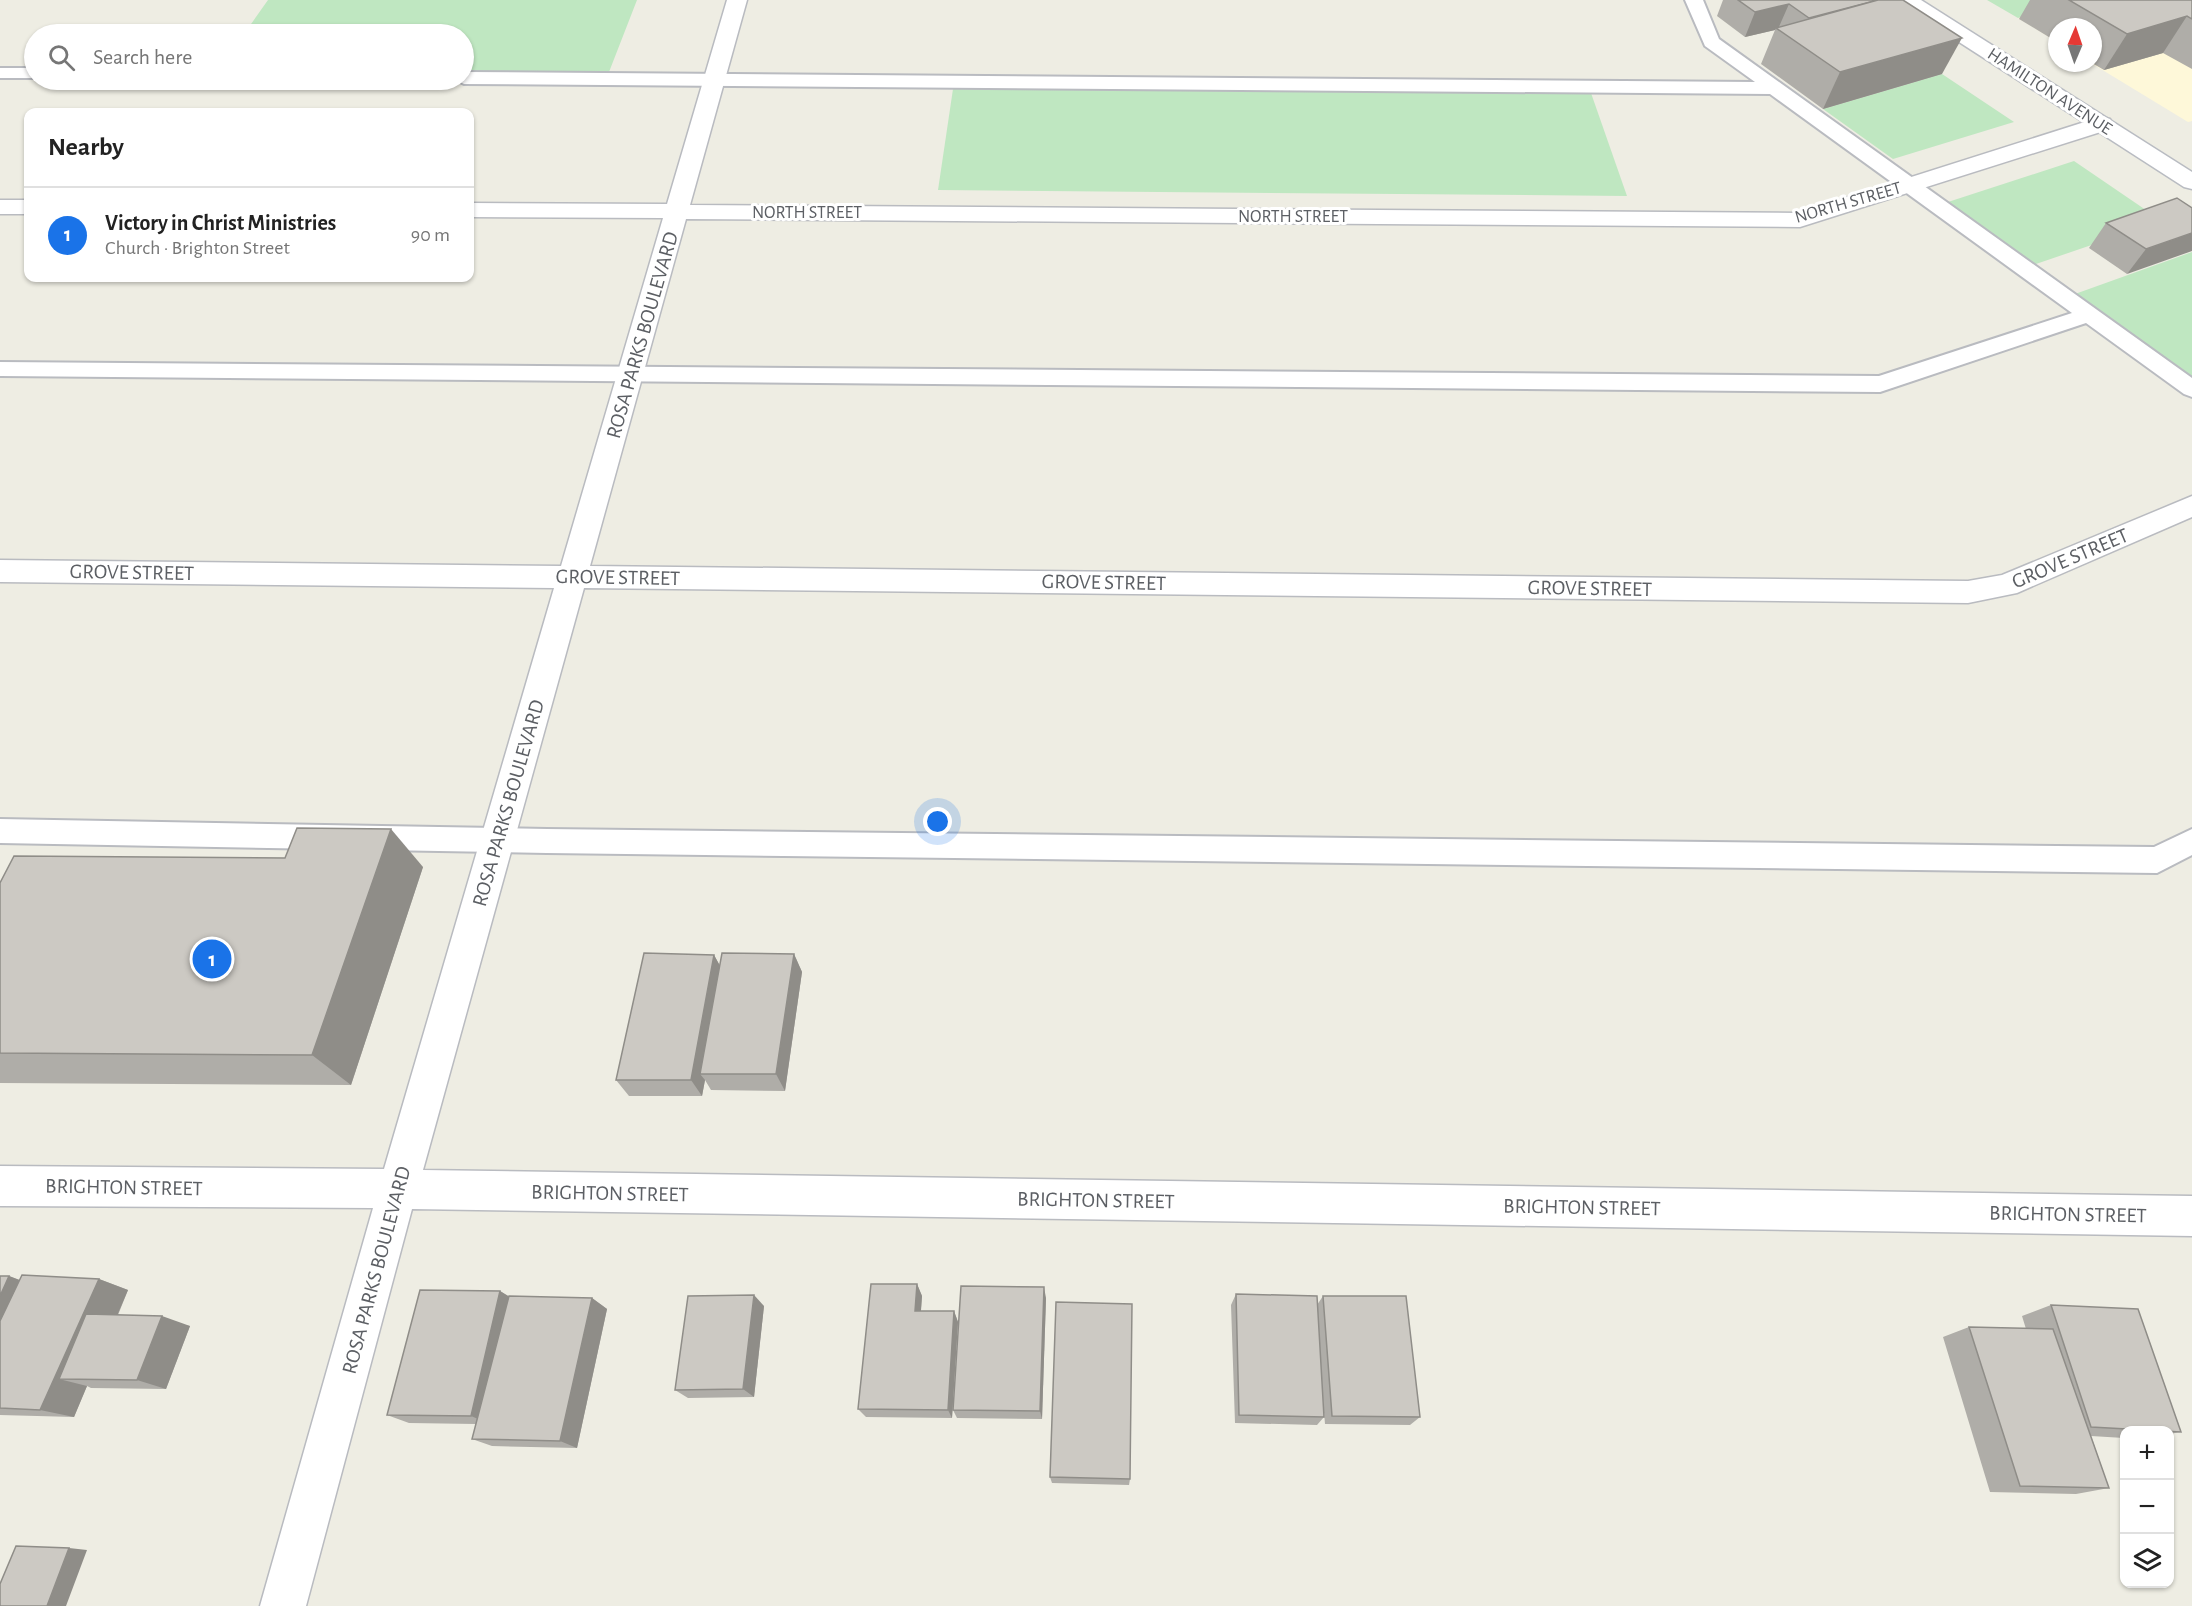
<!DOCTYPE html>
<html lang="en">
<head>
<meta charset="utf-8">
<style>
	:root { --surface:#fff; --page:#f2f2f2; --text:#222; --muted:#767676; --line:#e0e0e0; --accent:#1a73e8 }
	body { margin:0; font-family:"Alegreya Sans",sans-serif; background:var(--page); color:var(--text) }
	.controls { position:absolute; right:18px; bottom:18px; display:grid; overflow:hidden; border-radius:12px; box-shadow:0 2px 4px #0004 }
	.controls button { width:54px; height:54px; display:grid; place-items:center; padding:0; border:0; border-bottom:2px solid var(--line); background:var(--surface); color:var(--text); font:30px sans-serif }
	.compass { position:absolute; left:2048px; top:18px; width:54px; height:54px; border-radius:50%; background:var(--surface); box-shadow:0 2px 4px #0004; rotate:2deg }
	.you { position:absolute; left:938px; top:822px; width:21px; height:21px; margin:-15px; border:4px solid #fff; border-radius:50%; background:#1a73e8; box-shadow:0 0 0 9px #1a73e833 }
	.badge { display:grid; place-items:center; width:39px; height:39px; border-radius:50%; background:var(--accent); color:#fff; font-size:20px; font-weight:700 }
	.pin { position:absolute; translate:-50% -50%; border:3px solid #fff; box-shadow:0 2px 6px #0006 }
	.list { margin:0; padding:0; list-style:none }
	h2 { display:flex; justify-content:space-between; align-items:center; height:78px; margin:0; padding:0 24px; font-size:26px }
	h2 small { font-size:20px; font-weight:400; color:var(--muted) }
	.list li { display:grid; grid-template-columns:39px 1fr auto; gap:18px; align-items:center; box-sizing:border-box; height:96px; padding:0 24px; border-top:2px solid var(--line) }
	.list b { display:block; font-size:22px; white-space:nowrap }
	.list p { margin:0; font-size:20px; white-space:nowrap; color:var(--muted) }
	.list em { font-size:20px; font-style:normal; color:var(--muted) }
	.icon { flex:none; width:33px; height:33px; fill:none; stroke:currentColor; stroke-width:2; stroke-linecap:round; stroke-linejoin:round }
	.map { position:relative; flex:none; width:2192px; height:1606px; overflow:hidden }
	.search { position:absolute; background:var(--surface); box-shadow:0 2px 4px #0004; left:24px; top:24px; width:450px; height:66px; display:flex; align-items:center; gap:15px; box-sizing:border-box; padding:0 21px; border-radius:33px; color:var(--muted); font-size:22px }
	.panel { position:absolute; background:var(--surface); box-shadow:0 2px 4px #0004; left:24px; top:108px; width:450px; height:174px; border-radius:12px }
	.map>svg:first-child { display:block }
</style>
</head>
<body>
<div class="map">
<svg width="2192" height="1606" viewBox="0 0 2192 1606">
	<rect width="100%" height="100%" fill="#eeede3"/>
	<polygon fill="#fef8d9" points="2082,0 2192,28 2192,121 2188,122 2091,63 2093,27 2057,27 2057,42 2018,18"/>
	<g fill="#bfe7c1">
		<polygon points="268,0 637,0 609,72 464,71 464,34 244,34"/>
		<polygon points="1987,0 2082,0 2018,18"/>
		<polygon points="1942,74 2014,122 1893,159 1823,109"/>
		<polygon points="953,89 1591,93 1627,196 938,190"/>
		<polygon points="2074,161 2162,221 2033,265 1948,202"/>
		<polygon points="2192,252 2192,379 2075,294"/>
	</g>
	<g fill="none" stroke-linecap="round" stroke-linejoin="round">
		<g stroke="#b9bbc0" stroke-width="4">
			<g id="service">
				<polygon points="1685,0 1703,0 1719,39 2192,378 2192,397 2184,394 2086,323 1880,392 0,376 0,362 1879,376 2072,313 1770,94 464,84 456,80 464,80 464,72 1755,82 1705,46"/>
				<rect x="0" y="68" width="34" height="10"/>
				<polygon points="0,819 547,829 2154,847 2192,829 2192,855 2157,873 547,853 0,843"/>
			</g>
		</g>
		<g stroke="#b9bbc0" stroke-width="3">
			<g id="minor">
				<polygon points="727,0 747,0 690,205 1798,213 2094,119 2102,117 2110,119 2113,124 2110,129 1800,227 686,219 590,566 1968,581 2002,575 2192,496 2192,517 2017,593 1968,603 584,588 423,1170 2192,1196 2192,1236 412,1209 306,1606 260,1606 373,1208 0,1206 0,1166 384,1169 554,588 0,582 0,560 561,566 663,218 470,217 470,203 667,204"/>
				<rect x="0" y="200" width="28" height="14"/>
			</g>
		</g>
		<g stroke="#b9bcc2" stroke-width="3">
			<polygon id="secondary" points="1897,0 1921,0 2192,172 2192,189 2184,187 1900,4"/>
		</g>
		<use href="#service" fill="#fff" fill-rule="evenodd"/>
		<use href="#minor" fill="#fff" fill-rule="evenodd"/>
		<use href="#secondary" fill="#fff" fill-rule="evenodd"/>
	</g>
	<g fill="#afada8">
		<polygon points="1723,0 1903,0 1942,74 1823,109 1761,64 1775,30 1745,37 1717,16"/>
		<polygon points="2030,0 2192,0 2192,69 2163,53 2104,70 2092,63 2093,63 2093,27 2057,27 2057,42 2019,19"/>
		<polygon points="2192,208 2127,274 2089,248 2106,223"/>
		<polygon points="423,867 351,1085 0,1083 0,883"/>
		<polygon points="794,954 802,972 785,1091 711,1090 705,1080 702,1096 629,1096 616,1080 714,955 720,966"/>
		<polygon points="0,1276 9,1276 19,1280 99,1279 128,1290 118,1315 190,1326 166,1389 91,1388 87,1386 74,1417 0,1415"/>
		<polygon points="917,1284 922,1296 921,1311 954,1311 958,1322 952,1418 866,1417 858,1409"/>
		<polygon points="500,1291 509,1297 592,1298 607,1309 577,1448 492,1446 472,1439 476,1424 409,1423 387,1415"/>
		<polygon points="1236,1294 1317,1305 1323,1296 1420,1417 1410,1425 1325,1424 1321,1376 1324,1417 1317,1425 1235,1423 1231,1305"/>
		<polygon points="1046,1298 1042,1419 957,1418 953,1410"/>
		<polygon points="2051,1305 2181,1432 2169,1434 2169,1431 2124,1431 2124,1438 2091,1436 2109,1488 2076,1494 1990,1492 1943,1337 1969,1327 2026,1329 2022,1316"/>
		<polygon points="764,1306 754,1397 688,1398 675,1390"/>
		<polygon points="1050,1477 1130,1479 1129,1485 1052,1483"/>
	</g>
	<g fill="#8f8d88">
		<polygon points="1789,4 1778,29 1776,28 1775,30 1745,37 1755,12"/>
		<polygon points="2187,16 2163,53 2104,70 2127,34"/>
		<polygon points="1962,38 1942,74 1823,109 1840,72"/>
		<polygon points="2192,233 2192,251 2127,274 2146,249"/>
		<polygon points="391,829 423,867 351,1085 312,1055"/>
		<polygon points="794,954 802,972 785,1091 776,1074"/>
		<polygon points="714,955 724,973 700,1074 705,1080 702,1096 691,1080"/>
		<polygon points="9,1276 41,1288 0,1384 0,1296"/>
		<polygon points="99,1279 128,1290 90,1379 59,1379 87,1386 74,1417 40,1410"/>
		<polygon points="917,1284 922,1296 920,1322 915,1311"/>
		<polygon points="1044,1287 1046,1298 1042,1419 1040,1411"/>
		<polygon points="500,1291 518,1302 490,1424 471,1416"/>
		<polygon points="754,1295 764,1306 754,1397 743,1389"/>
		<polygon points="592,1298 607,1309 577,1448 560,1441"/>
		<polygon points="954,1311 958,1322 952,1418 948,1410"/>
		<polygon points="162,1316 190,1326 166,1389 137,1380"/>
		<polygon points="69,1548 87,1550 66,1606 47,1606"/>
	</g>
	<g fill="#ccc9c3" stroke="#8f8d88" stroke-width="1.5">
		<polygon points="1738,0 1878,0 1809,18 1789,4 1755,12"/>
		<polygon points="1878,0 1903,0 1962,38 1840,72 1776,28"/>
		<polygon points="2069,0 2192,0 2192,19 2187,16 2127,34"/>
		<polygon points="2177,198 2192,208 2192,233 2146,249 2106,223"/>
		<polygon points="297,828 391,829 312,1055 0,1053 0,883 14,856 285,858"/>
		<polygon points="644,953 714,955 691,1080 616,1080"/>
		<polygon points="722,953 794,954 776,1074 700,1074"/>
		<polygon points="22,1275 99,1279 40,1410 0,1408 0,1321"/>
		<polygon points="0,1276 9,1276 0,1296"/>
		<polygon points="871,1284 917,1284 915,1311 954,1311 948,1410 858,1409"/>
		<polygon points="961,1286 1044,1287 1040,1411 953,1410"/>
		<polygon points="420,1290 500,1291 471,1416 387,1415"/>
		<polygon points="1236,1294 1317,1296 1324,1417 1239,1415"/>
		<polygon points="754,1295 743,1389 675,1390 688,1296"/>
		<polygon points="509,1296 592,1298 560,1441 472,1439"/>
		<polygon points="1323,1296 1406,1296 1420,1417 1332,1416"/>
		<polygon points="1056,1302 1132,1304 1130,1479 1050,1477"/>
		<polygon points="2051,1305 2138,1309 2181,1432 2091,1427"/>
		<polygon points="86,1314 162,1316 137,1380 59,1379"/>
		<polygon points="1969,1327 2053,1329 2109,1488 2020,1486"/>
		<polygon points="16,1546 69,1548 47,1606 0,1606 0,1584"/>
	</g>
	<g text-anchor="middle" stroke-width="6" stroke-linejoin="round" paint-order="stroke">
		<g font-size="18" fill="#5c5f64" stroke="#fff">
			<text transform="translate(2050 91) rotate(33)" y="6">HAMILTON AVENUE</text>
			<text transform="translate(1848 202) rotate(-16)" y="6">NORTH STREET</text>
			<text x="807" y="218">NORTH STREET</text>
			<text x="1293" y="222">NORTH STREET</text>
		</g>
		<g font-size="21" fill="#5c5f64" stroke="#fff">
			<text transform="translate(642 335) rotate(-74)" y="7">ROSA PARKS BOULEVARD</text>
			<text transform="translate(2070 558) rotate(-23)" y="7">GROVE STREET</text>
			<text transform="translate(132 572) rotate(1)" y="7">GROVE STREET</text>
			<text transform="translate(618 577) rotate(1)" y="7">GROVE STREET</text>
			<text transform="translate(1104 582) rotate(1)" y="7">GROVE STREET</text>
			<text transform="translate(1590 588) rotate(1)" y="7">GROVE STREET</text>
			<text transform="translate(508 803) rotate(-74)" y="7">ROSA PARKS BOULEVARD</text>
			<text transform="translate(124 1187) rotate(1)" y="7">BRIGHTON STREET</text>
			<text transform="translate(610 1193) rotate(1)" y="7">BRIGHTON STREET</text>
			<text transform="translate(1096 1200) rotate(1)" y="7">BRIGHTON STREET</text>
			<text transform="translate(1582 1207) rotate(1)" y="7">BRIGHTON STREET</text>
			<text transform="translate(2068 1214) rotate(1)" y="7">BRIGHTON STREET</text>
			<text transform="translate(376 1270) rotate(-75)" y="7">ROSA PARKS BOULEVARD</text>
		</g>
	</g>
</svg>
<div class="controls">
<button>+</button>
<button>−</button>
<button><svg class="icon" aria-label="layers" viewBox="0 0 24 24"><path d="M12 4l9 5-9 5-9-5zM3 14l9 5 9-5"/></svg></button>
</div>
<svg class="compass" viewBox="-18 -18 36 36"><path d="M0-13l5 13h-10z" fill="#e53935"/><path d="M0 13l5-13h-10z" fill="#767676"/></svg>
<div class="you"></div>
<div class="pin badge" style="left:212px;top:959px">1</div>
<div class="search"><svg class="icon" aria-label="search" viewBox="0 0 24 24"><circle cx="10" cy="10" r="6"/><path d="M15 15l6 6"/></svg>Search here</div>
<section class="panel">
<h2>Nearby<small></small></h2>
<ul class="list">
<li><span class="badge">1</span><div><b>Victory in Christ Ministries</b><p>Church · Brighton Street</p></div><em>90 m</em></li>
</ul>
</section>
</div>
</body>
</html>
